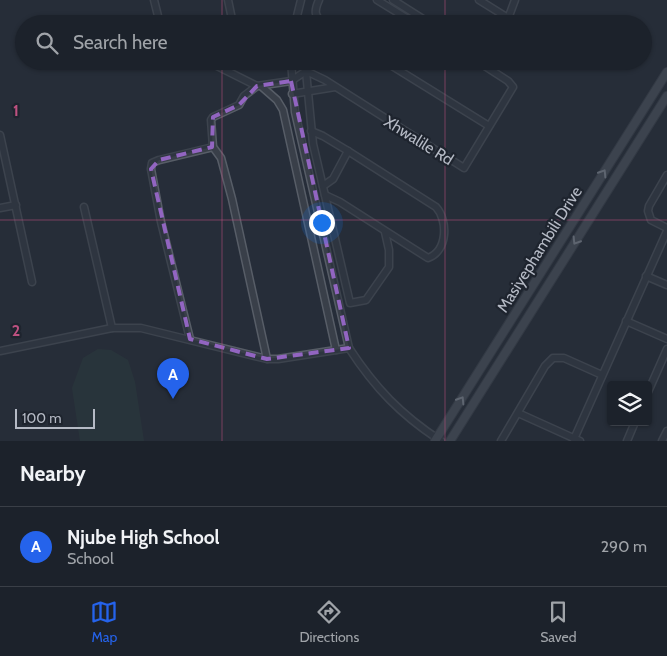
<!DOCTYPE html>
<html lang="en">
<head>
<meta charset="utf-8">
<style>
	:root { --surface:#1c222b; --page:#252a33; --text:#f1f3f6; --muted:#a0a4a9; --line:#3a3f47; --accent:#2563eb }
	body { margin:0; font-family:Cabin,sans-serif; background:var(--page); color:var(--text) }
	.controls { position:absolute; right:15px; bottom:15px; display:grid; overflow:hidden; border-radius:5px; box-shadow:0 1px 4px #0004 }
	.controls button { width:45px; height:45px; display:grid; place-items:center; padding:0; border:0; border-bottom:1px solid var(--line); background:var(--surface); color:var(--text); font:25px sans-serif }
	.scale { position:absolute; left:15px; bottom:12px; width:80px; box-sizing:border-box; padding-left:5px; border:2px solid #b5bac5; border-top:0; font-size:14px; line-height:18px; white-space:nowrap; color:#b5bac5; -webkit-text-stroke:4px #1e242e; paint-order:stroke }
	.you { position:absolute; left:321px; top:222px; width:18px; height:18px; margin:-12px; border:4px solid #fff; border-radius:50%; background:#1a73e8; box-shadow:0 0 0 8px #1a73e833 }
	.badge { display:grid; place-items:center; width:32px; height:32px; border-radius:50%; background:var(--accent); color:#fff; font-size:16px; font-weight:700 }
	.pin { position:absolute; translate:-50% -41px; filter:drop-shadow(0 1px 2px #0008) }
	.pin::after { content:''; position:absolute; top:26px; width:18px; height:15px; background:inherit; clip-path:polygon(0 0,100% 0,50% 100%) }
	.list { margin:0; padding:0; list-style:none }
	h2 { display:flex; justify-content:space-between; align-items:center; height:65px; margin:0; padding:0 20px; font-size:21px }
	h2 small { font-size:16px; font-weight:400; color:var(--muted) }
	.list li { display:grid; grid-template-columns:32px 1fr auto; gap:15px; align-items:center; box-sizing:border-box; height:80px; padding:0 20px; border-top:1px solid var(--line) }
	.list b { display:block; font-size:19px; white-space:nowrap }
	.list p { margin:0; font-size:16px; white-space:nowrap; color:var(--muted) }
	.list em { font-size:16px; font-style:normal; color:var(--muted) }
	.icon { flex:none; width:28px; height:28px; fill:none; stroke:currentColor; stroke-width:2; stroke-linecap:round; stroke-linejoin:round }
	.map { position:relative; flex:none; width:667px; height:441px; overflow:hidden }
	.search { position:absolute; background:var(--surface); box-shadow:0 1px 4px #0004; left:15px; right:15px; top:15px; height:55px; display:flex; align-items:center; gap:12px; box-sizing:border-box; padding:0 18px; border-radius:28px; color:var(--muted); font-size:19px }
	.sheet { height:145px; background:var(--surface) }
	nav { display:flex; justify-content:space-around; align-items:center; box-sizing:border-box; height:70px; border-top:1px solid var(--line); background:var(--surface); font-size:14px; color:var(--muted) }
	nav a { display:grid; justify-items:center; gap:2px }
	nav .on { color:var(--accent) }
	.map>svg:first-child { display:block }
</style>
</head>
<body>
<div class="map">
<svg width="667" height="441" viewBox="0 0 667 441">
	<rect width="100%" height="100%" fill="#262d39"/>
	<polygon fill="#2c3d3e" points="98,349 111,350 128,360 135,382 144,441 80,441 72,388 83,358"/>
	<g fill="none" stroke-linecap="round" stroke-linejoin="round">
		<g stroke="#575d67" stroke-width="9">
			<g id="minor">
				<polyline points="154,0 160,24"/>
				<polyline points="228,0 233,24"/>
				<path d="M319,0C314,11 314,16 324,24"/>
				<polyline points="377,0 416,24"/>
				<polyline points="393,0 431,24"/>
				<polyline points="479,0 508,18"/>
				<polyline points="295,24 301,0"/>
				<polyline points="506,24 515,0"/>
				<polyline points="207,61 257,86 291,81 306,71"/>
				<path d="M291,61L295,112L349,348C375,388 401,415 441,441"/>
				<polyline points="305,61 313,144 350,303 366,300 389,267 389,250 385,232"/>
				<polyline points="384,61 489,126"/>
				<polyline points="306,71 325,80 464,168 513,87 508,81 477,61"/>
				<polyline points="257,86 244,96 239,105 213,117 211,120 213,147 221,158 232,199 267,359"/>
				<polyline points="261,86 277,100 283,110 336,350"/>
				<polyline points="292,94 335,87"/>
				<path d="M311,131L323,136L348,151L436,207C448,220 448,251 428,258L340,202L325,195"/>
				<polyline points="0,135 32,282"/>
				<polyline points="667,175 649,206 648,211 651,220 667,228"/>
				<polyline points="323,186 333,179 348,151"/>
				<polyline points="84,207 112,328"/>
				<polyline points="0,208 16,205"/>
				<polyline points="646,276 667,285"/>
				<polyline points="626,321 667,339"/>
				<polyline points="190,339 161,222 151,169 152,163 159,160 213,147"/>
				<polyline points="0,351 112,328 141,328 267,359 278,359 349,348"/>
				<polyline points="648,392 667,349"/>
				<polyline points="518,413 580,441"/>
				<polyline points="574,439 667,231"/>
				<polyline points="501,441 545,366 553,358 564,358 602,375"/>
				<polyline points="627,441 635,422"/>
				<polyline points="662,441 667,431"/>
			</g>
		</g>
		<g stroke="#424852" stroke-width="10">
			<g id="major">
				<polyline points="435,441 667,72"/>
				<polyline points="450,441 667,96"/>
			</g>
		</g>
		<use href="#minor" stroke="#393f49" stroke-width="6"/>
		<use href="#major" stroke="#575e69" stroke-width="8"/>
	</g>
	<defs><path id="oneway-chevron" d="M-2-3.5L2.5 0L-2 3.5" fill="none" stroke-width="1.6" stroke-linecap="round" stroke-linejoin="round" transform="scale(1.25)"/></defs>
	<g stroke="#a2a8b3">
		<use href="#oneway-chevron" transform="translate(603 173) rotate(-58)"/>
		<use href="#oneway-chevron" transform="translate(576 241) rotate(122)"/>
		<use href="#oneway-chevron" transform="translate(461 400) rotate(-58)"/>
	</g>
	<path d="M0 0H667V441H0ZM291,81L349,348L267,359L190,339L151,169L159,160L212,147L213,117L239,105L257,86Z" fill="#262d39" fill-opacity=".55" fill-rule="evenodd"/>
	<path fill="none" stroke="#9265c1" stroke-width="4" stroke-dasharray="10 6" stroke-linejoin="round" d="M291,81L349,348L267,359L190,339L151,169L159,160L212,147L213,117L239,105L257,86Z"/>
	<path fill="none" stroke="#bd5180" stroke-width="1" stroke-opacity="0.55" d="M222,0V24M445,0V24M222,61V441M445,61V441M0,220H667"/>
	<g text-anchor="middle" stroke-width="4.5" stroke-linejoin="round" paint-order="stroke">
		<g font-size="16" fill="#b5bac5" stroke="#1e242e">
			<text transform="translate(419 140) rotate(32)" y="6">Xhwalile Rd</text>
			<text transform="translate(539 249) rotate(-58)" y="6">Masiyephambili Drive</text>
		</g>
	</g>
	<g font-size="16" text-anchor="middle" font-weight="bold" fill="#bd5180" stroke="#1e242e" stroke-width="4.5" stroke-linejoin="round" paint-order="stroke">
		<text x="16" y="116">1</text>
		<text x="16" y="336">2</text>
	</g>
</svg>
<div class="controls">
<button><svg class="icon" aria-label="layers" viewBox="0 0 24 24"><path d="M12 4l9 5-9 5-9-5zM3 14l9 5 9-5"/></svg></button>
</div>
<div class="scale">100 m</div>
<div class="you"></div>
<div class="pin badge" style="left:173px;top:399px">A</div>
<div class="search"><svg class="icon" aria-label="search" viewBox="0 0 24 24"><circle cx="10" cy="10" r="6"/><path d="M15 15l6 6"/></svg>Search here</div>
</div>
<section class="sheet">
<h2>Nearby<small></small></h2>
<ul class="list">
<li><span class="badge">A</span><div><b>Njube High School</b><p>School</p></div><em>290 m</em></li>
</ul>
</section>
<nav>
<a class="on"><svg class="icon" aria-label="map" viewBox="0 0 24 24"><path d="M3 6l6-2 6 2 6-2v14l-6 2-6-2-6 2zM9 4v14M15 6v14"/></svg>Map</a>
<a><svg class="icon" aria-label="directions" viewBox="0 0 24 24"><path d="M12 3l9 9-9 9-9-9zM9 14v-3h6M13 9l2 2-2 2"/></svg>Directions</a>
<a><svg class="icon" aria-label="saved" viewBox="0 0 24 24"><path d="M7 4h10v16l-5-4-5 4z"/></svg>Saved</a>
</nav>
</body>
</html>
